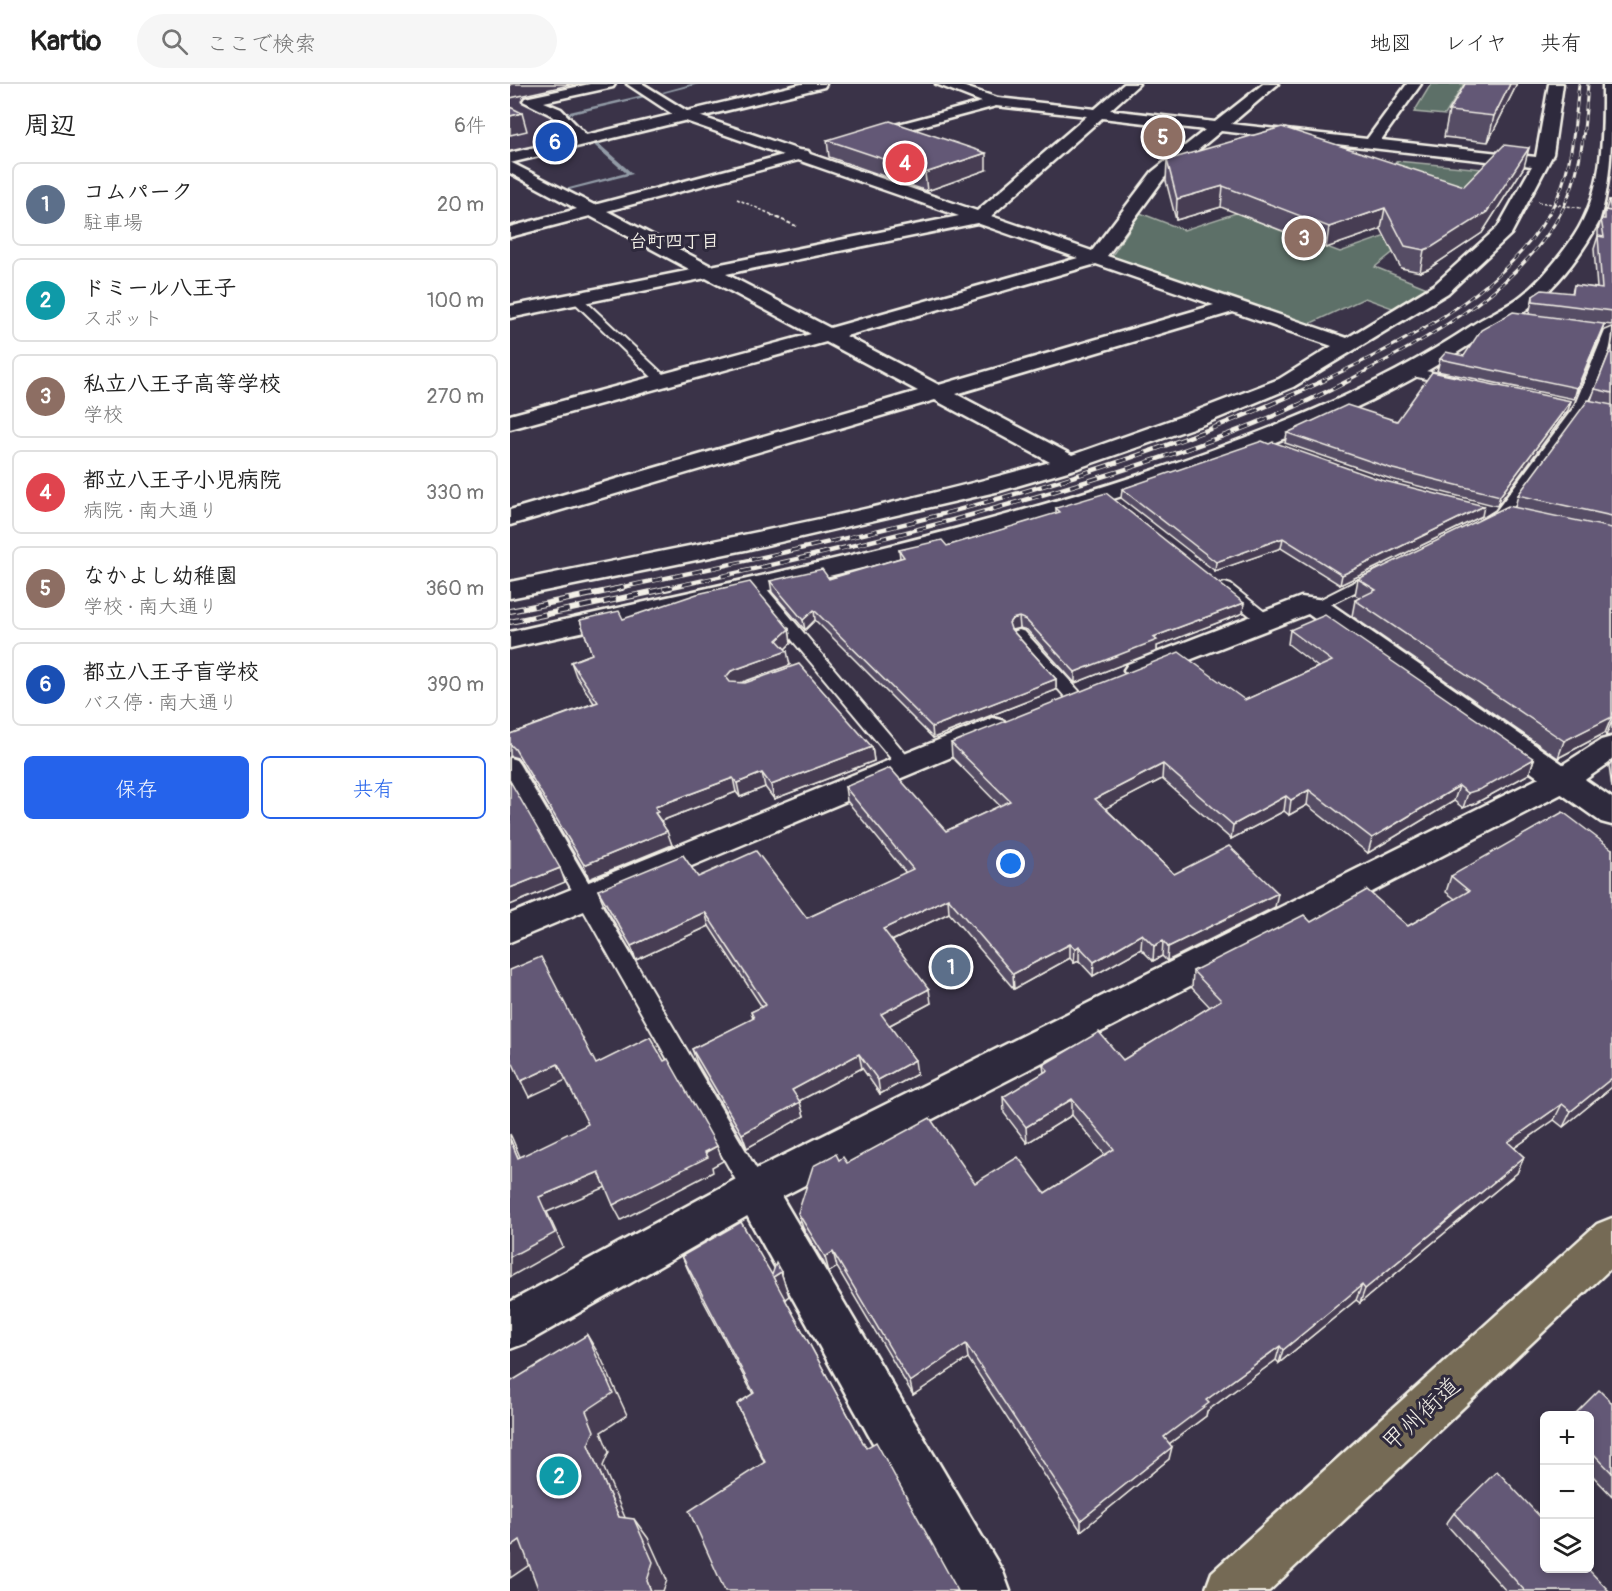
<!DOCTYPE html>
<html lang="ja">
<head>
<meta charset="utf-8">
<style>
	:root { --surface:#fff; --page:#f6f6f6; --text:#222; --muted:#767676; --line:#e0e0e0; --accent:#2563eb }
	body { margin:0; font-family:Pangolin,"Klee One",sans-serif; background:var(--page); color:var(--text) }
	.controls { position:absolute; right:18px; bottom:18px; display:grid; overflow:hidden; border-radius:9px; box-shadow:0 3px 9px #0003 }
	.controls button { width:54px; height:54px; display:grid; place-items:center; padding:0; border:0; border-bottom:2px solid var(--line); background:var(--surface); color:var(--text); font:30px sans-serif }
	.you { position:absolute; left:501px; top:780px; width:21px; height:21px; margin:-15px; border:4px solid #fff; border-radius:50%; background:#1a73e8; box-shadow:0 0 0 9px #1a73e833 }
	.badge { display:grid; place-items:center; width:39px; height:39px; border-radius:50%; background:var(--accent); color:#fff; font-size:20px; font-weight:700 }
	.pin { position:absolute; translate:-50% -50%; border:3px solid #fff; box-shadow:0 2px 6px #0006 }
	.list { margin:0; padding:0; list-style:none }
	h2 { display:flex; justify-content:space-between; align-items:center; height:78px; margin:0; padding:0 24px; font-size:26px }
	h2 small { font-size:20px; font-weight:400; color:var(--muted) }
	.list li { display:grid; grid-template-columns:39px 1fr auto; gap:18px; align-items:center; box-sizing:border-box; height:84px; margin:0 12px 12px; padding:0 12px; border:2px solid var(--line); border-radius:9px }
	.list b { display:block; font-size:22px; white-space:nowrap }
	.list p { margin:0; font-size:20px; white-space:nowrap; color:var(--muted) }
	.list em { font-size:20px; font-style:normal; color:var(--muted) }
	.actions { display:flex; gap:12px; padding:18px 24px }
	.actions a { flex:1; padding:14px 0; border:2px solid var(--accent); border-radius:9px; text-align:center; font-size:21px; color:var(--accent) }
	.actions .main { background:var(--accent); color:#fff }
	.icon { flex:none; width:33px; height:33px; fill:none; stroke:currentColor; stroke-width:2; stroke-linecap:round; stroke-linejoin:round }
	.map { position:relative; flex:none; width:1102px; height:1507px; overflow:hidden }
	header { display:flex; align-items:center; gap:36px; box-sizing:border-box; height:84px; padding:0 30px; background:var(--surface); border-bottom:2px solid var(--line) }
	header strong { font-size:28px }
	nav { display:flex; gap:33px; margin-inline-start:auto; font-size:21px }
	.search { width:420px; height:54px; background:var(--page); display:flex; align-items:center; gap:15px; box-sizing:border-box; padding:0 21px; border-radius:33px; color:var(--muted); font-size:22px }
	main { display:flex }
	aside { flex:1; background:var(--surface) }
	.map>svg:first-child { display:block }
</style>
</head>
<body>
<header>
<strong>Kartio</strong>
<div class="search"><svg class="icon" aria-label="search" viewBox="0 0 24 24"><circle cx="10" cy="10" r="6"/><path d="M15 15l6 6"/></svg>ここで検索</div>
<nav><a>地図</a><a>レイヤ</a><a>共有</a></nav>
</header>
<main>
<aside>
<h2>周辺<small>6件</small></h2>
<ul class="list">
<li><span class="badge" style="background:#5c6f8a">1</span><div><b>コムパーク</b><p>駐車場</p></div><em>20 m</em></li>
<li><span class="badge" style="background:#0f9aa8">2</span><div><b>ドミール八王子</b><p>スポット</p></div><em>100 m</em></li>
<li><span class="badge" style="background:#8d6e63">3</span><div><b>私立八王子高等学校</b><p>学校</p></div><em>270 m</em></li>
<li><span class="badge" style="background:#e0444e">4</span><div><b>都立八王子小児病院</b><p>病院 · 南大通り</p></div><em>330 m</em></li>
<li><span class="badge" style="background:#8d6e63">5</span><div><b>なかよし幼稚園</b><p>学校 · 南大通り</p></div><em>360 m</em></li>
<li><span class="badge" style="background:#1a4fb4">6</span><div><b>都立八王子盲学校</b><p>バス停 · 南大通り</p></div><em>390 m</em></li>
</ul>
<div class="actions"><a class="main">保存</a><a>共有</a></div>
</aside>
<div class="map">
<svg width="1102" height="1507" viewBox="0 0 1102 1507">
	<rect width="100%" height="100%" fill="#3a3348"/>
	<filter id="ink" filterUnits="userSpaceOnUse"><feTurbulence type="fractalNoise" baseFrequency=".0167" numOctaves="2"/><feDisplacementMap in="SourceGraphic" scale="12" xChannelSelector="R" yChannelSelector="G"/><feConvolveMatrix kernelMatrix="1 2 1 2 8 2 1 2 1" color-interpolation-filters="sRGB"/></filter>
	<g filter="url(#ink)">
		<polygon fill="#473e56" points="0,0 98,0 21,17 46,28 69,52 0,68"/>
		<g fill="#5d6f67" stroke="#a8b0a8" stroke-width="1.5">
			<polygon points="921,0 954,0 935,31 904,28"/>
			<polygon points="886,77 985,86 949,122 871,96"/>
			<polygon points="630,129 674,146 726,129 830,168 907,141 914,143 865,183 917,204 885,225 855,214 797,241 601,173"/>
		</g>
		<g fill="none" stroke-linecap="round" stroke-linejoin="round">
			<g fill="#929ba6" fill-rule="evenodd">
				<polygon points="181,0 189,0 154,9 152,8"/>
				<polygon points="133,11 135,13 58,31 55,29"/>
				<polygon points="85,60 89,60 123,90 55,107 55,105 116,89 85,62"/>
			</g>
			<g stroke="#f4f1e8" stroke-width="4">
				<g id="lane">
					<polygon points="63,213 71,213 155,292 155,298 147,298 63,217"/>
					<path d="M1102,244C1102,306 1032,384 996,433L982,440H972L970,437L986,427L1064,323L1095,247Z"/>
					<polygon points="902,284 948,294 950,297 944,301 898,291 896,288"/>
					<polygon points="870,485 875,487 878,490 875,493 811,525 799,525 797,522"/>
					<polygon points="244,495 250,497 400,675 403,679 400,683 388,683 238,503 236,500"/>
					<polygon points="715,499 721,501 761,533 763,536 761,539 749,539 709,507 707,504 709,501"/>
					<polygon points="509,546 515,548 569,607 572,611 569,615 557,615 503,554 501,551 503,548"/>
					<polygon points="0,674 6,676 9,680 254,1098 257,1106 254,1114 245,1117 236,1114 0,696"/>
				</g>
			</g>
			<g stroke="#f4f1e8" stroke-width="5">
				<g id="street">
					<polygon points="80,0 105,0 103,3 34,18 51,25 79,54 81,57 79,60 69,60 41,31 13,17 15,14"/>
					<path d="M117,0H133L180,29L289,66L298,67L300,70L467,127L577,32L486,22L352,58L345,54L347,51L472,18L426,0H446L488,14L585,25L614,0H629L600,26L705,38L753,0H768L721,40L857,55L897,0H911L871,56L1026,73L1039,0H1053L1043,70L1001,150L938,209L783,303L694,340L568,384L490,407L235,466L0,514V498C180,461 363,429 540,378L425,316L0,441V426L408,307L316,258L0,345V331L301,250L196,194L0,234V222L181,186L80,132L0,153V143L67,125L0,89V78L84,121L273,71L170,35ZM592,34L695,46L642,88L582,167L481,132ZM711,47L1022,82L988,143L924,201L837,254L597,172L654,94ZM288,76L449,132L201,182L97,127ZM467,139L568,174L320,244L216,190ZM586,180L704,221L429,301L336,252ZM723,228L822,262L769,295L678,330L562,371L446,310Z"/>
					<path d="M1093,0H1102C1102,44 1102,98 1089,138C1071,171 1047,203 1017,225C1003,236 986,243 971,253C873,320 761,362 649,400C437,471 217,515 0,564V548C212,500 425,458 632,390C746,352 860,309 961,242C974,233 988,227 1001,219C1026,203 1047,177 1064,152C1094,106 1093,53 1093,0Z"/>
					<polygon points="791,513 815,516 1102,714 1102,741 1091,738 798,530 638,592 628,595 618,592 614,586 618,580"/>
					<polygon points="483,634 494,637 498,644 494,651 0,858 0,830"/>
					<polygon points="245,1087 260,1093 493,1488 500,1507 445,1507 230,1119 224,1106 230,1093"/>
				</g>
			</g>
			<g stroke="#f4f1e8" stroke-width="5">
				<g id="secondary">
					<polygon points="292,0 316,0 314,3 0,79 0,69"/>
					<polygon points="1102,653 1102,677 1063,704 260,1119 16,1259 0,1265 0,1218 230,1093 1041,688 1091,656"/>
				</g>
			</g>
			<g stroke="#f4f1e8" stroke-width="5">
				<polygon id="highway" points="1102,1134 1102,1183 759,1507 695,1507 702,1488 1087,1140"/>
			</g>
			<polyline stroke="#f4f1e8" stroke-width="1.5" stroke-dasharray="3 2" stroke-linecap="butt" points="227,115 265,132"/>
			<polyline stroke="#f4f1e8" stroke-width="2" stroke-dasharray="4 2" stroke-linecap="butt" points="261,131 286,142"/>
			<use href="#lane" fill="#2f2a3d" fill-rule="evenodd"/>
			<use href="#street" fill="#2f2a3d" fill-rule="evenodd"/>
			<use href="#secondary" fill="#2f2a3d" fill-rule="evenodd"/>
			<use href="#highway" fill="#746b55" fill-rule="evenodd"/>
			<g stroke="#f4f1e8" stroke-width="3">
				<g id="rail-far2">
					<path d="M812,297C896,258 1009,201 1048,112C1063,77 1065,37 1069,0"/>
					<path d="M837,297C915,256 1024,199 1058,113C1073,77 1075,38 1078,0"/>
				</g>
			</g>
			<g stroke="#f4f1e8" stroke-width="4.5">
				<g id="rail-far1">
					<path d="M104,505C347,454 589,402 815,296"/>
					<path d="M153,505C302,473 449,438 594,392C678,366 762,337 840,296"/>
				</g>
			</g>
			<g stroke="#f4f1e8" stroke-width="6">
				<g id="rail">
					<polyline points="0,527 112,504"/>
					<polyline points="0,538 160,504"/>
				</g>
			</g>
			<use href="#rail-far2" stroke="#2f2a3d" stroke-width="2" stroke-dasharray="6" stroke-linecap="butt"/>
			<use href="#rail-far1" stroke="#2f2a3d" stroke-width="3" stroke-dasharray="10" stroke-linecap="butt"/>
			<use href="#rail" stroke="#2f2a3d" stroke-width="4" stroke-dasharray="12" stroke-linecap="butt"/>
			<polyline stroke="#f4f1e8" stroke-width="1.5" stroke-dasharray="3 2" stroke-linecap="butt" points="1028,118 1071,124"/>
		</g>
		<g fill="#564d65" stroke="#f4f1e8" stroke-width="1.5">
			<polygon points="955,0 1007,0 978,58 934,53 939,27"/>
			<polygon points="317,56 476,86 417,107 319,73"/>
			<polygon points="657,76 954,102 1014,83 972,149 918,185 910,188 891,184 871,145 816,164 711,123 666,136 656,97"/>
			<polygon points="1099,116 1102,116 1102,241 1094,240 1091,251 1064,315 927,287 930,275 954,272 1019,230 1023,212 1062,209 1064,201 1087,204 1084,165 1088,152 1088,147 1091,135 1092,135 1095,126 1096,126"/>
			<polygon points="1102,262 1102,651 1096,652 1095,649 1048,674 842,532 845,516 850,514 845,511 848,495 1005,423 1008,411 1081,316 1085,305"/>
			<polygon points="1061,317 1058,326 987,422 881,395 775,359 777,349"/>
			<polygon points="759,360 972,432 830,501 771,464 705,487 611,414 612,405"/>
			<polygon points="546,424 733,529 647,562 647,567 565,599 517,546 510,544 502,546 546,595 546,606 423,654 305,536 295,546 262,508 260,497 319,495 390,474 389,466 437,462 546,430"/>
			<polygon points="113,535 279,545 281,559 275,565 280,581 230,599 362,663 364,677 264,715 255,703 230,713 226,708 151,737 162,761 79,795 11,679 7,674 0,672 0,650 84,619 66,592 61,578 82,570 70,536"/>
			<polygon points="780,546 1024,675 1019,690 966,719 953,724 944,717 858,769 797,721 779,731 774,727 721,755 652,695 595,724 664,790 765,823 657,877 652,872 643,877 631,865 583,892 569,877 564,879 560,874 504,905 439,829 382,857 421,919 380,941 407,990 370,1010 352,984 289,1017 294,1032 237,1064 187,979 182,965 243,935 241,928 252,923 199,842 126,876 94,821 88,806 188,793 297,834 396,789 337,717 335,703 436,747 490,722 442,673 441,659 735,616 808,583 778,560"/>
			<polygon points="1102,675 1102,704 1099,682"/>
			<polygon points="1102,765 1102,1003 1053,1043 1044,1036 1004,1064 1014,1073 1007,1089 850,1219 846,1216 769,1279 766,1276 697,1327 696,1332 659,1360 659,1375 571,1447 458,1274 403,1311 327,1183 319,1188 293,1144 288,1129 329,1076 337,1079 535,1109 595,1071 562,1031 517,1059 494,1029 493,1013 534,989 533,981 613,976 700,923 682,904 683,887 801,838 898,842 945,815 936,808 941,792"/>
			<polygon points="172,1172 262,1191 271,1188 279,1212 275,1215 356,1364 254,1378 227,1320 243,1310 183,1197"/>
			<polygon points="1102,1319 1102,1412 1080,1389 1080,1332"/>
			<polygon points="944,1429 1099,1507 996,1507 936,1440"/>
		</g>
		<g fill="#463e53" stroke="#f4f1e8" stroke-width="1.5">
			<polygon points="0,0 64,0 0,14"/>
			<polygon points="1000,0 1007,0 978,58 984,32"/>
			<polygon points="12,29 17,47 0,51 0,32"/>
			<polygon points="1019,64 1014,83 972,149 918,185 910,188 914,166"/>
			<polygon points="476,69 476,86 417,107 415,89"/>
			<polygon points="713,102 711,123 666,136 667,115"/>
			<polygon points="875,124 871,145 816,164 819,143"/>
			<polygon points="1094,240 1091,251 1064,315 1067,304"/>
			<polygon points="1061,317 1058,326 987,422 990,412"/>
			<polygon points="974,422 972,432 830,501 832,491"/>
			<polygon points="773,454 771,464 705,487 706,478"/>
			<polygon points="734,519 733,529 647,562 647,567 565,599 565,588 643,553"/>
			<polygon points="304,526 305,536 295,546 293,536"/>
			<polygon points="509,533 510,544 502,546 499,550 499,539 502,535"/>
			<polygon points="279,545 281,559 270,570 267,556"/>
			<polygon points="277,567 280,581 224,601 220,607 216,593 221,587"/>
			<polygon points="546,595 546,606 423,654 422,643"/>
			<polygon points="1102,632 1095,649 1048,674 1054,657"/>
			<polygon points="1102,637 1102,651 1096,652"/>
			<polygon points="362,663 364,677 264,715 261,701"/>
			<polygon points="1024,675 1019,690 966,719 953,724 958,709"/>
			<polygon points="653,680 652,695 585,730 585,715"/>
			<polygon points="252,689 255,703 230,713 227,699"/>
			<polygon points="223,694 226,708 151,737 145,729 145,723"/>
			<polygon points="949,702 944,717 858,769 862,754"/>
			<polygon points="799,706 797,721 779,731 781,716"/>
			<polygon points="776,712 774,727 721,755 723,741"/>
			<polygon points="157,747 162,761 79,795 74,781"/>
			<polygon points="50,784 55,798 0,821 0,804"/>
			<polygon points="768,809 765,823 657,877 658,863"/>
			<polygon points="438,814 439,829 375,860 373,845"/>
			<polygon points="195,828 199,842 126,876 121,862"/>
			<polygon points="632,850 631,865 583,892 584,878"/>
			<polygon points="653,857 652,872 643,877 644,862"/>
			<polygon points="560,860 560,874 504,905 503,890"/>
			<polygon points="569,862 569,877 564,879 565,865"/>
			<polygon points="419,905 421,919 374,944 371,930"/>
			<polygon points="349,970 352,984 285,1019 282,1006"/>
			<polygon points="405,976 407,990 370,1010 368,996"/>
			<polygon points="48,980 56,996 19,1013 11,997"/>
			<polygon points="1102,994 1102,1003 1053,1043 1061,1027"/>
			<polygon points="562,1015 562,1031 517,1059 516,1043"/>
			<polygon points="290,1018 294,1032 237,1064 232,1050"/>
			<polygon points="1052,1020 1044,1036 990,1074 998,1058"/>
			<polygon points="0,1050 2,1054 17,1089 8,1074 0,1055"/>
			<polygon points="207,1062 213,1077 202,1083 203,1088 111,1136 103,1121"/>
			<polygon points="1014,1073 1007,1089 850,1219 855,1205"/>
			<polygon points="89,1088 96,1103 37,1128 53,1163 0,1193 0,1173 29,1113"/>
			<polygon points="323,1168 327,1183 319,1188 315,1173"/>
			<polygon points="271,1188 279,1212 272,1217 263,1193"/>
			<polygon points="852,1201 846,1216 769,1279 773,1266"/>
			<polygon points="77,1251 91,1274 117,1331 91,1348 99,1368 93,1382 123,1452 109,1433 78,1361 76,1327"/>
			<polygon points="456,1260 458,1274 403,1311 400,1298"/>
			<polygon points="770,1262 766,1276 697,1327 696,1332 652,1365 654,1353 696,1316"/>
			<polygon points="662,1363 659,1375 571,1447 571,1436"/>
			<polygon points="124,1435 138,1454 157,1496 153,1507 141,1507 137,1497"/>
			<polygon points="10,1456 28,1475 0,1494 0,1463"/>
		</g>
		<g fill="#645976" stroke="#f4f1e8" stroke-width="1.5">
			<polygon points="955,0 1000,0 984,32 939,27"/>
			<polygon points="0,23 12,29 0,32"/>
			<polygon points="380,37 476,69 415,89 317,56"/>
			<polygon points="772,43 954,102 994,61 1019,64 977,128 922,163 914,166 895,162 875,124 819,143 713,102 667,115 657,76"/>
			<polygon points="1099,116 1102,116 1102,227 1023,217 1023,212 1032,206 1063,209 1064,201 1092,205 1088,152 1094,153 1091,135 1095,135 1095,126 1101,127"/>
			<polygon points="1003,228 1094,240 1067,304 930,275 936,268 954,272 971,246"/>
			<polygon points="1102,262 1102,309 1085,305"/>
			<polygon points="922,288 1061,317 990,412 883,385 777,349 837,321 887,337"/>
			<polygon points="1078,316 1102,321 1102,432 1008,411"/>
			<polygon points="752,357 759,360 763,358 871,396 974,422 832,491 773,454 706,478 612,405"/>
			<polygon points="596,409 734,519 643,553 647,556 565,588 516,536 509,533 502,535 499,539 501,545 546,595 422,643 304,526 293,536 260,497 312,485 319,495 394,473 389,466 432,456 437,462 550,428 546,424"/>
			<polygon points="998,422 1102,444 1102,633 1054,657 845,516 866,506 848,495"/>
			<polygon points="240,498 279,545 267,556 277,567 221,587 216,593 220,598 235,599 289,580 362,663 261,701 252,689 227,699 223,694 145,723 148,728 145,729 157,747 74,781 5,665 0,660 0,650 88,618 61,578 82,570 70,536 109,527 113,535 187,510"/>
			<polygon points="815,531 1024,675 971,705 958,709 949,702 862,754 799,706 781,716 776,712 723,741 653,680 585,715 664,790 719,762 768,809 658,863 653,857 644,862 632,850 584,878 569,862 565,865 560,860 503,890 438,814 373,845 419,905 371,930 405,976 368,996 349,970 282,1006 290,1018 232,1050 182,965 244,934 241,928 256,921 195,828 121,862 88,806 173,771 188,793 246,767 297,834 403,785 335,703 380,684 436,747 500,717 441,659 669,568 735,616 822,577 780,546"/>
			<polygon points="0,697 50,784 0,804"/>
			<polygon points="1053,728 1102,765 1102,994 1061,1027 1052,1020 998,1058 1014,1073 855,1205 852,1201 773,1266 770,1262 696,1316 699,1319 654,1353 662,1363 571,1436 456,1260 400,1298 323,1168 315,1173 288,1129 303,1082 326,1070 329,1076 333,1073 337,1079 420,1034 465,1099 508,1073 535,1109 604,1065 562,1015 516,1043 493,1013 538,986 533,981 589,948 613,976 711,916 683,887 794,831 801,838 857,806 898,842 959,807 941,792"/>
			<polygon points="31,873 86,980 140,953 154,977 158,975 207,1062 195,1068 198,1073 103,1121 89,1088 29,1113 45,1149 0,1173 0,1055 8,1074 78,1040 48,980 11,997 0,973 0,886"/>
			<polygon points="231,1138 262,1191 266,1179 271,1188 263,1193 356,1364 366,1358 448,1507 215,1507 179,1427 255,1378 227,1320 244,1309 172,1172"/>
			<polygon points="77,1251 103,1309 76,1327 84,1347 78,1361 109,1433 124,1435 143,1478 137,1497 141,1507 29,1507 10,1456 0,1463 0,1298"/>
			<polygon points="1089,1306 1102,1319 1102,1389 1080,1366 1080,1332 1063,1332"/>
			<polygon points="987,1387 1035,1438 1035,1485 1078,1485 1099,1507 1015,1507 944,1429"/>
		</g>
	</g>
	<g text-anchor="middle" stroke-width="6" stroke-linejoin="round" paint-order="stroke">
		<g font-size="18" font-weight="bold" fill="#f4f1e8" stroke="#2f2a3d">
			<text x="164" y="163">台町四丁目</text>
		</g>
		<g font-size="24" fill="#f4f1e8" stroke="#2f2a3d">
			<text transform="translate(911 1330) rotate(-43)" y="8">甲州街道</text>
		</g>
	</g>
</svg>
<div class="controls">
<button>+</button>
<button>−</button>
<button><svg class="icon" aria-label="layers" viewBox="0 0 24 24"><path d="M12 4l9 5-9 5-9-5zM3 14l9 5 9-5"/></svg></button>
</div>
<div class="you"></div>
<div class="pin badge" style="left:441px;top:883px;background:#5c6f8a">1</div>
<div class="pin badge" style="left:49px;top:1392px;background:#0f9aa8">2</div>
<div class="pin badge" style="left:794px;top:154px;background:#8d6e63">3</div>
<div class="pin badge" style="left:395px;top:79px;background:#e0444e">4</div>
<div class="pin badge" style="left:653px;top:53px;background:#8d6e63">5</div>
<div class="pin badge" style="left:45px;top:58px;background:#1a4fb4">6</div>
</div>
</main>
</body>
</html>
